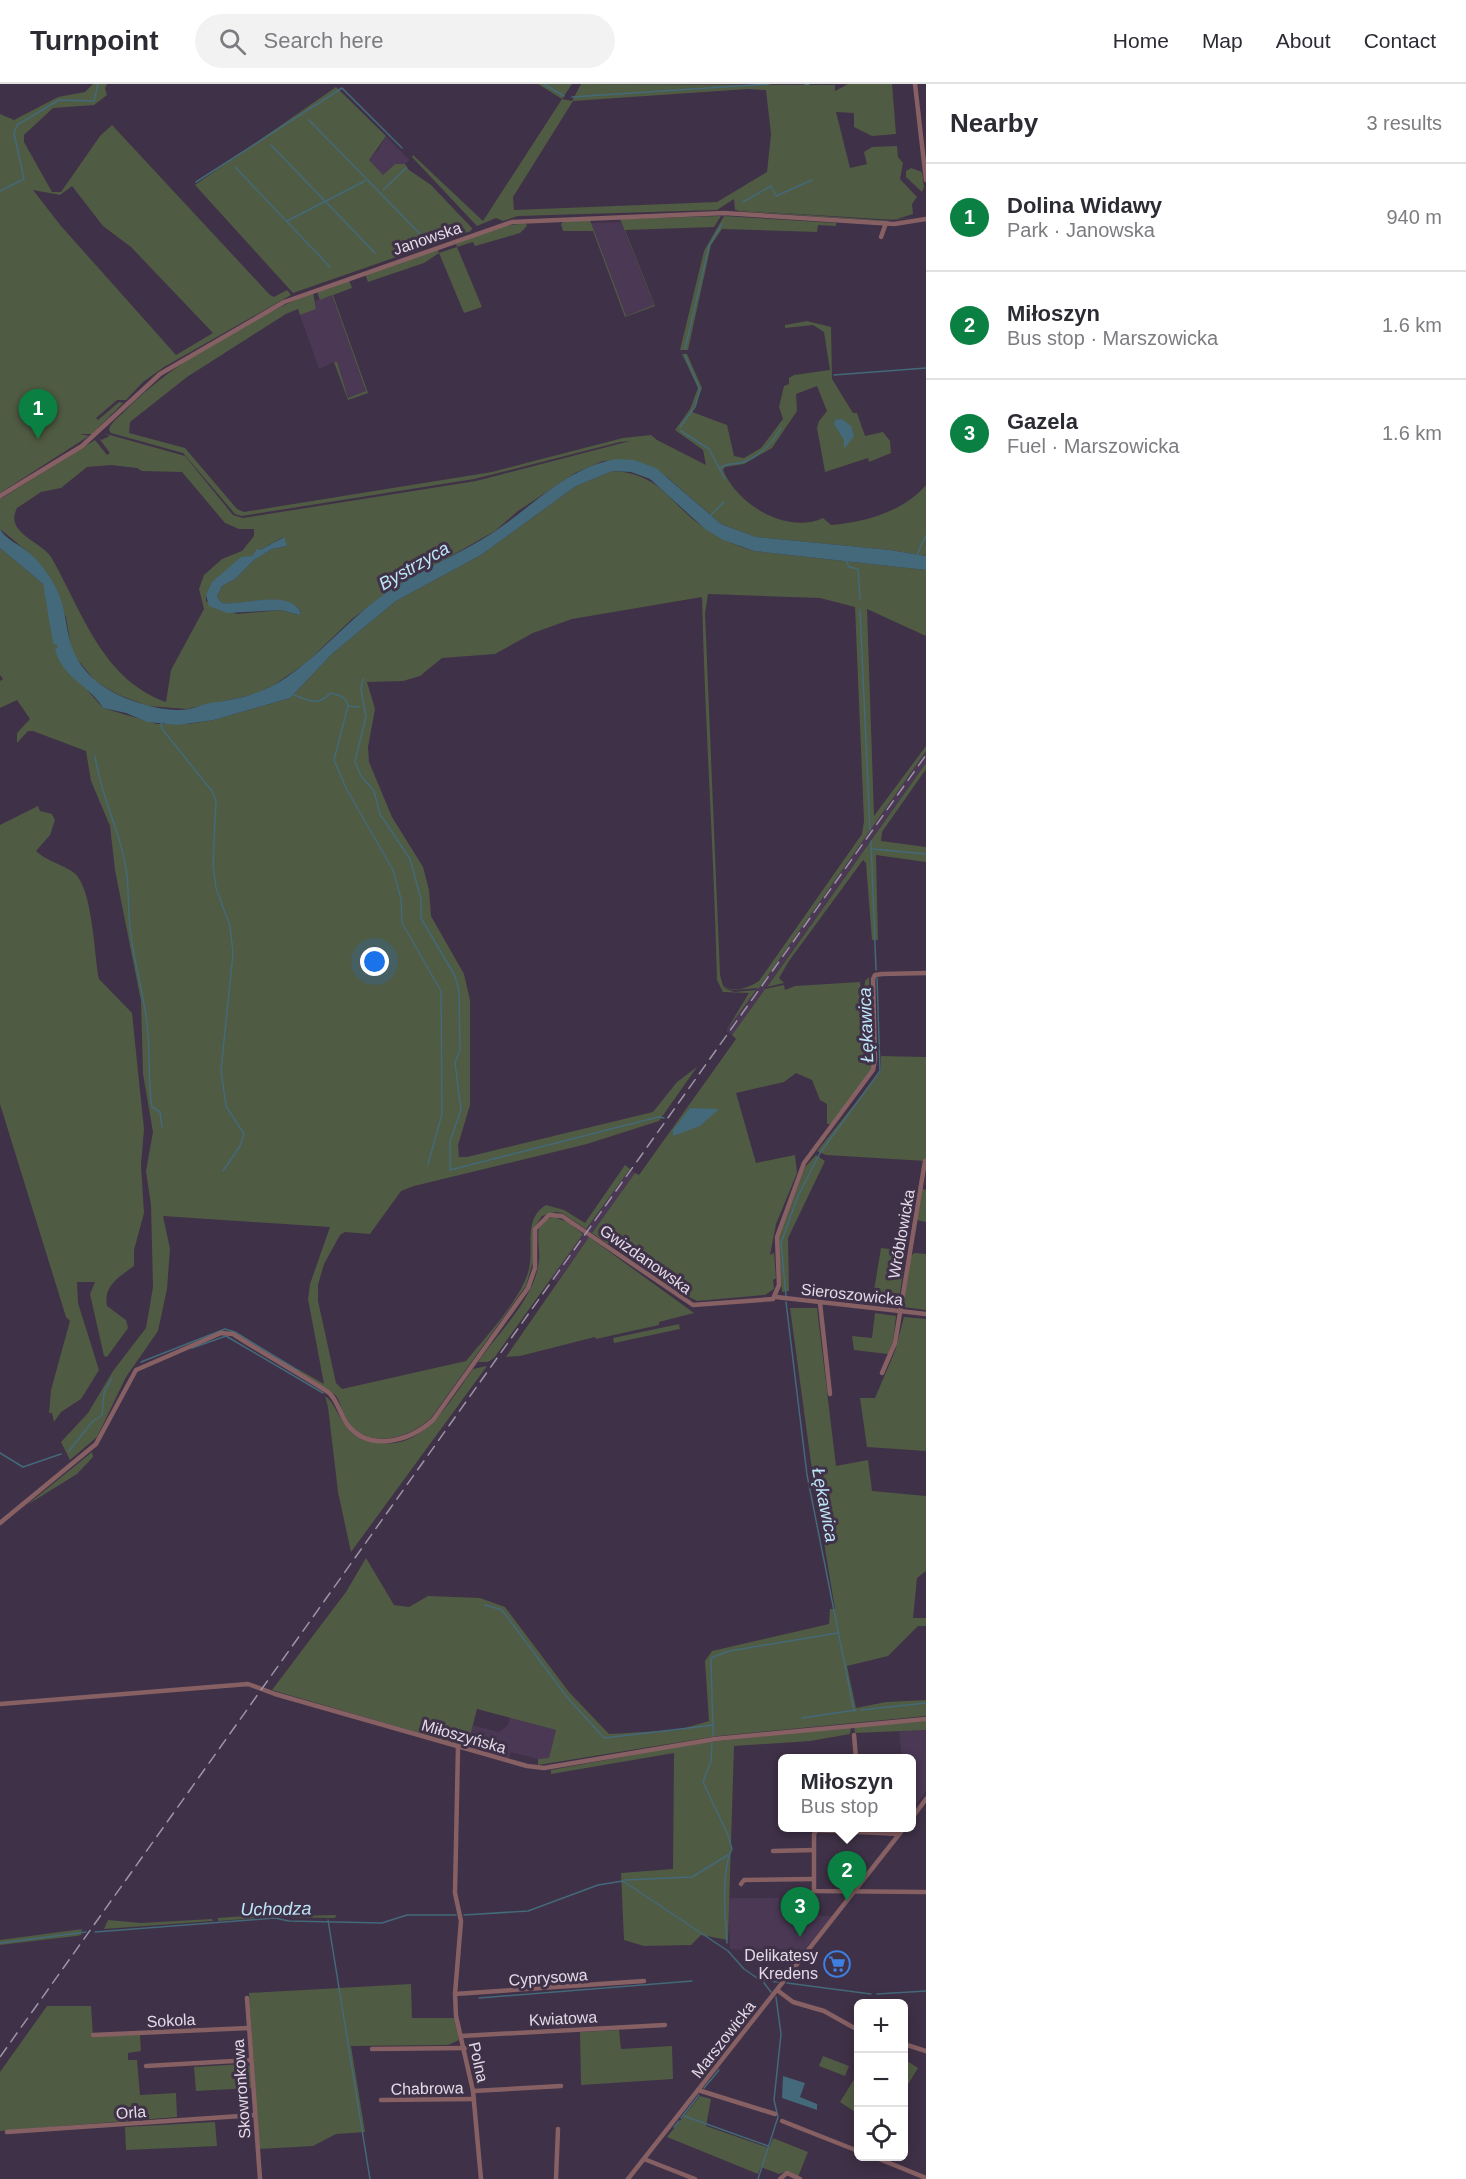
<!DOCTYPE html>
<html lang="en">
<head>
<meta charset="utf-8">
<style>
	:root { --surface:#fff; --page:#f2f2f3; --text:#2b2b33; --muted:#7c7c81; --line:#e1e1e2; --accent:#0b8043 }
	body { margin:0; font-family:Arial,sans-serif; background:var(--page); color:var(--text) }
	.controls { position:absolute; right:18px; bottom:18px; display:grid; overflow:hidden; border-radius:9px; box-shadow:0 3px 15px #0003 }
	.controls button { width:54px; height:54px; display:grid; place-items:center; padding:0; border:0; border-bottom:2px solid var(--line); background:var(--surface); color:var(--text); font:30px sans-serif }
	.you { position:absolute; left:375px; top:878px; width:21px; height:21px; margin:-15px; border:4px solid #fff; border-radius:50%; background:#1a73e8; box-shadow:0 0 0 9px #1a73e833 }
	.badge { display:grid; place-items:center; width:39px; height:39px; border-radius:50%; background:var(--accent); color:#fff; font-size:20px; font-weight:700 }
	.pin { position:absolute; translate:-50% -50px; filter:drop-shadow(0 2px 3px #0008) }
	.pin::after { content:''; position:absolute; top:32px; width:21px; height:18px; background:inherit; clip-path:polygon(0 0,100% 0,50% 100%) }
	.popup { position:absolute; left:778px; top:1670px; width:138px; height:78px; box-sizing:border-box; display:grid; place-content:center; border-radius:9px; background:var(--surface); filter:drop-shadow(0 2px 4px #0005); font-size:20px; white-space:nowrap; color:var(--muted) }
	.popup b { font-size:22px; color:var(--text) }
	.popup::after { content:''; position:absolute; left:50%; top:100%; margin-left:-12px; border:12px solid transparent; border-top-color:var(--surface) }
	.list { margin:0; padding:0; list-style:none }
	h2 { display:flex; justify-content:space-between; align-items:center; height:78px; margin:0; padding:0 24px; font-size:26px }
	h2 small { font-size:20px; font-weight:400; color:var(--muted) }
	.list li { display:grid; grid-template-columns:39px 1fr auto; gap:18px; align-items:center; box-sizing:border-box; height:108px; padding:0 24px; border-top:2px solid var(--line) }
	.list b { display:block; font-size:22px; white-space:nowrap }
	.list p { margin:0; font-size:20px; white-space:nowrap; color:var(--muted) }
	.list em { font-size:20px; font-style:normal; color:var(--muted) }
	.icon { flex:none; width:33px; height:33px; fill:none; stroke:currentColor; stroke-width:2; stroke-linecap:round; stroke-linejoin:round }
	.map { position:relative; flex:none; width:926px; height:2095px; overflow:hidden }
	header { display:flex; align-items:center; gap:36px; box-sizing:border-box; height:84px; padding:0 30px; background:var(--surface); border-bottom:2px solid var(--line) }
	header strong { font-size:28px }
	nav { display:flex; gap:33px; margin-inline-start:auto; font-size:21px }
	.search { width:420px; height:54px; background:var(--page); display:flex; align-items:center; gap:15px; box-sizing:border-box; padding:0 21px; border-radius:33px; color:var(--muted); font-size:22px }
	main { display:flex }
	aside { flex:1; background:var(--surface) }
	.map>svg:first-child { display:block }
</style>
</head>
<body>
<header>
<strong>Turnpoint</strong>
<div class="search"><svg class="icon" aria-label="search" viewBox="0 0 24 24"><circle cx="10" cy="10" r="6"/><path d="M15 15l6 6"/></svg>Search here</div>
<nav><a>Home</a><a>Map</a><a>About</a><a>Contact</a></nav>
</header>
<main>
<div class="map">
<svg width="926" height="2095" viewBox="0 0 926 2095">
	<rect width="100%" height="100%" fill="#3f3147"/>
	<g fill="#4a3854">
		<polygon points="386,52 409,76 405,80 395,80 383,91 368,76 378,66"/>
		<polygon points="621,138 654,222 625,232 591,139"/>
		<polygon points="332,211 366,307 349,314 334,278 319,285 300,231 316,225 315,217"/>
		<polygon points="926,667 926,679 732,951 726,947"/>
		<polygon points="630,1085 635,1089 557,1198 551,1194"/>
		<polygon points="510,1633 556,1646 549,1674 538,1675 511,1668 509,1674 467,1663 472,1641 499,1648 508,1641"/>
		<polygon points="926,1646 926,1707 912,1726 912,1674 902,1674 899,1647"/>
		<polygon points="728,1814 779,1814 779,1825 794,1825 794,1831 832,1832 801,1870 730,1865"/>
	</g>
	<g fill="#505b43" fill-rule="evenodd">
		<path d="M93,0H107L105,4L107,11L94,21L53,24L24,51V58L52,108H61L100,52L112,41L270,211L274,213L287,206L291,211L164,283L143,298L126,316H117L96,334L98,336L119,318L123,319L92,350H80L89,352L0,409V30L14,36L58,13L85,8ZM72,102L103,142L131,163L213,249L176,271L61,142L33,106L60,111Z"/>
		<path d="M538,0H572L562,15L572,17L581,0L835,1V7L848,0H892L896,50L872,52L854,43V29L836,28L850,84L867,80L864,68L872,63L897,62L898,73L903,79L900,95L917,113L912,120L913,130L897,135H879L735,126L734,115L717,126L518,132L503,137L496,134L477,142L412,73L413,71L483,137L562,15ZM748,5L766,6L771,50L767,88L717,118L514,126L513,113L573,17Z"/>
		<polygon points="336,3 386,52 369,76 383,91 395,80 405,80 409,86 431,101 472,144 471,147 293,209 195,101"/>
		<polygon points="911,84 922,88 924,103 922,108 906,93 906,87"/>
		<polygon points="739,126 879,136 914,134 879,137 737,127"/>
		<polygon points="721,132 714,143 625,146 655,222 625,233 593,147 563,147 561,140 564,137 590,136 626,232 654,221 620,135"/>
		<polygon points="724,132 836,139 836,142 818,141 817,148 722,145 711,161 688,266 680,266 704,167"/>
		<polygon points="526,139 527,142 520,149 475,162 473,158 457,163 482,223 464,229 439,169 424,179 368,198 365,190 438,166 439,169 457,163 456,159 504,142"/>
		<polygon points="349,196 352,204 333,211 368,309 348,316 334,278 337,278 348,314 366,307 332,211 320,216 317,208"/>
		<path d="M313,208L316,225L300,231L298,225L286,230L187,293L130,338L129,349L185,364L237,425L244,428L492,388L623,354L651,351L657,356L706,381L703,366L675,346L690,325L698,304L682,270H687L702,304L692,328L727,341L734,372L744,374L761,364L783,335L779,323L784,302L789,300V294L794,291L830,286L824,248L813,241L785,244V241L807,237L831,243L832,295L853,329H857L865,352L883,348L890,357L891,369L869,378L868,374L825,388L817,344L819,337L827,327L817,302L796,310L797,327L772,364L744,380L725,383L723,386C737,420 786,451 823,434L831,441C865,438 903,428 926,401V472L890,466L756,453L721,440L667,393L633,376L603,377L575,389L518,427L495,447L386,509L352,535L306,579L274,601L256,610L187,625L148,622L119,611L96,598L72,569L66,533L28,468L0,445V412L2,414L95,356L107,371L110,369L98,353L101,356L110,352L103,349L185,372L233,431L243,434L476,397L630,357L620,358L474,395L242,432L235,430L183,369L111,349L109,346C110,340 117,334 123,329C170,279 250,236 313,208ZM111,381L137,384L142,387L182,388L225,439L239,445H254V452L242,467L222,475L204,491L199,505L204,525L171,586L166,618C101,595 82,526 51,473C41,457 4,449 17,424L41,408L61,404L87,383ZM283,453L287,462L272,465L254,476L235,495L222,502L217,513L222,519C242,522 293,505 301,529L299,531L281,526L237,530L206,517V511L260,466Z"/>
		<path d="M613,387C661,390 668,418 703,443C718,454 736,462 754,467L926,486V552L867,525L874,732L926,662V667L759,904L733,906L721,903L734,908L756,906L726,947L749,909L723,908L717,896C714,768 705,641 702,513L572,535L533,549L495,570L442,574L420,592L403,597L367,598L375,625L368,663L369,678L392,733L423,783L429,806L431,832L464,890L470,916V1021L458,1061L459,1073H467L653,1028L677,998L697,983L659,1037L587,1060L414,1102L401,1107L370,1150L345,1148L340,1151L324,1180L318,1201V1217L336,1299L342,1305L466,1277C486,1253 522,1214 529,1185C534,1163 523,1135 546,1121L564,1126L585,1139L625,1081L630,1085L586,1145L562,1129L556,1128L542,1132L533,1145L534,1174L526,1202L431,1334C410,1354 370,1366 348,1339C341,1330 342,1320 336,1312C332,1306 304,1293 296,1288L298,1285L324,1300L308,1215L310,1200L330,1143L163,1132L170,1165L167,1205L158,1247L126,1293L97,1353L70,1376L61,1358L88,1329L113,1287L146,1244L153,1203L151,1121L146,1087L153,1048L143,990L141,917L115,786L110,742L91,697L86,667L33,647H28L17,659V649L30,635L17,616L0,624V597L3,595L0,591V464L43,500L58,561L89,608L103,624L157,640H188L214,636L290,614L333,569L396,517L481,471L576,402ZM708,510L820,514L855,523L864,737L862,750L759,897C748,904 734,909 723,902L720,891L705,529Z"/>
		<polygon points="926,679 926,685 882,748 881,757 926,763 926,778 876,771 878,856 872,856 866,779 863,776 789,877 779,894 784,899 767,903"/>
		<path d="M38,722L40,727L52,730L55,736L50,751L36,767C47,777 61,780 73,788C93,802 94,871 99,895L132,929L144,1045L141,1081L144,1129L134,1166V1182C119,1193 103,1202 107,1222L126,1236L128,1244L107,1273L104,1272L90,1210L95,1198H77L78,1219L99,1286L81,1315L61,1328L54,1338L52,1329H49L51,1306L70,1237L66,1233L0,1020V741Z"/>
		<polygon points="869,893 872,985 832,1040 827,1040 827,1020 820,1016 812,996 796,989 784,998 736,1009 756,1079 795,1071 797,1089 776,1140 770,1171 774,1169 776,1194 773,1196 774,1205 765,1211 697,1217 674,1205 610,1158 608,1160 592,1149 635,1089 639,1091 736,955 732,951 765,905 784,901 785,906 795,902 860,898 863,917 865,897"/>
		<polygon points="881,972 926,973 926,1077 826,1071 817,1067 881,987"/>
		<polygon points="816,1071 825,1077 788,1154 789,1207 782,1208 778,1155 805,1083"/>
		<polygon points="922,1105 926,1106 926,1138 917,1136"/>
		<path d="M554,1133L568,1138L583,1150L494,1274L488,1278H478C498,1249 535,1214 539,1177C540,1166 537,1155 539,1144L547,1135Z"/>
		<polygon points="589,1153 694,1229 659,1238 659,1241 596,1255 595,1253 520,1272 506,1273"/>
		<polygon points="881,1164 906,1167 898,1223 872,1219"/>
		<polygon points="914,1169 926,1170 926,1226 903,1223 911,1172"/>
		<polygon points="790,1224 817,1224 836,1382 868,1376 872,1407 926,1412 926,1487 917,1494 913,1534 926,1534 926,1542 918,1542 888,1572 847,1582 856,1624 886,1618 926,1616 926,1632 718,1652 538,1681 538,1675 549,1674 556,1646 477,1625 467,1663 272,1606 346,1508 366,1474 394,1521 409,1523 428,1512 480,1514 505,1523 569,1608 609,1650 678,1646 709,1637 705,1577 712,1567 829,1540 830,1525 835,1525 812,1386"/>
		<polygon points="875,1229 896,1232 893,1258 888,1270 854,1266 852,1252 872,1254"/>
		<polygon points="904,1233 926,1235 926,1367 867,1363 860,1314 875,1314 895,1267"/>
		<polygon points="679,1240 680,1245 614,1259 613,1254"/>
		<path d="M487,1282L351,1468L338,1408L328,1323L325,1312C336,1319 339,1339 355,1351C363,1357 371,1358 381,1359C425,1365 451,1315 473,1285Z"/>
		<polygon points="92,1368 93,1373 77,1390 27,1421"/>
		<polygon points="926,1637 926,1646 855,1649 854,1643"/>
		<polygon points="851,1643 850,1650 810,1657 734,1662 728,1856 701,1851 691,1861 644,1862 624,1856 621,1789 673,1785 674,1669 551,1690 551,1686 699,1659"/>
		<polygon points="273,1830 294,1832 336,1831 335,1834 271,1833 218,1837 218,1834"/>
		<polygon points="212,1835 213,1837 104,1845 108,1836 141,1839"/>
		<polygon points="82,1845 81,1851 76,1852 0,1861 0,1856"/>
		<polygon points="411,1900 412,1934 455,1934 459,1956 448,1961 351,1962 365,2048 336,2050 313,2062 259,2065 249,1909"/>
		<polygon points="47,1922 91,1922 93,1952 140,1951 141,1967 128,1969 128,1976 137,1976 140,2011 176,2009 177,2033 0,2047 0,1988"/>
		<polygon points="619,1946 621,1965 672,1962 673,1995 581,2001 580,1948"/>
		<polygon points="823,1972 849,1982 845,1992 819,1982"/>
		<polygon points="904,1975 918,1984 904,2007"/>
		<polygon points="244,1980 250,1983 252,2004 196,2007 194,1983"/>
		<polygon points="858,1989 858,2030 840,2018"/>
		<polygon points="700,2012 711,2015 706,2042 769,2064 773,2054 808,2068 798,2093 785,2088 779,2090 761,2083 758,2090 667,2053"/>
		<polygon points="215,2038 217,2062 126,2066 125,2043"/>
	</g>
	<g fill="#43697a">
		<polygon points="842,335 851,342 854,352 844,365 844,356 834,340 835,336"/>
		<path d="M617,375L634,376L656,384L721,440L756,453L890,466L926,472V486L754,467L723,456L705,445L650,395L631,388L613,387L576,402L481,471L396,517L333,569L290,614L214,636L178,641L147,638L126,629L103,624C89,600 65,597 55,566L58,562L53,559L43,500L0,464V445C6,456 19,460 28,468C36,474 43,483 49,492C76,531 56,561 95,596C115,614 162,630 189,625C196,624 203,620 210,619C238,615 263,610 287,593C323,568 351,533 387,508C421,485 459,471 494,448C533,422 567,383 617,375Z"/>
		<path d="M284,453L287,462L272,465L254,476L235,495L222,502L217,513L222,519C243,522 291,504 301,529L299,531L281,526L227,529L209,522L206,511L212,498L241,473L252,472L257,465L260,466Z"/>
		<polygon points="690,1024 719,1025 700,1042 673,1052 673,1046"/>
		<polygon points="783,1992 805,1999 800,2013 817,2020 817,2026 782,2014"/>
	</g>
	<g fill="none" stroke-linecap="round" stroke-linejoin="round">
		<g stroke="#43697a" stroke-width="1.5">
			<polyline points="544,0 564,12"/>
			<polyline points="805,1 809,0"/>
			<polyline points="572,13 769,0"/>
			<polyline points="309,36 423,153"/>
			<polyline points="271,61 375,169"/>
			<polyline points="235,83 330,183"/>
			<polyline points="196,98 342,4 402,64"/>
			<polyline points="383,106 406,84"/>
			<polyline points="0,107 24,95 14,49 17,41 59,16 94,17 98,0"/>
			<polyline points="743,118 771,102 776,112 812,96"/>
			<polyline points="287,137 365,97"/>
			<polyline points="685,265 709,162 722,140"/>
			<polyline points="834,291 926,284"/>
			<polyline points="680,343 695,323 700,306 685,271"/>
			<polyline points="681,347 709,365 725,395"/>
			<path d="M719,385C728,377 736,382 746,377C762,370 773,358 781,344"/>
			<polyline points="710,432 724,418"/>
			<polyline points="917,471 926,451"/>
			<polyline points="846,476 849,483 858,485 860,515"/>
			<polyline points="860,526 870,746"/>
			<polyline points="363,595 361,605 366,633 355,677 361,692 374,707 380,730 410,775 421,815 421,834 455,892 459,907 460,966 455,979 461,1026 450,1057 450,1086 658,1033 664,1034"/>
			<path d="M294,611C308,616 319,623 330,609C340,612 345,611 348,622L334,676L346,704L393,786L401,815L402,839L441,907L442,1030L428,1080"/>
			<polyline points="348,622 359,623"/>
			<polyline points="161,639 162,645 212,707 216,717 213,781 216,804 230,842 233,869 221,986 226,1022 244,1050 240,1062 223,1087"/>
			<path d="M95,672C101,714 122,750 127,792C129,811 128,831 131,851C135,885 146,916 148,950C150,975 148,999 152,1023L160,1028L162,1043"/>
			<polyline points="871,757 876,886"/>
			<polyline points="873,765 926,770"/>
			<polyline points="786,1212 781,1159 798,1112 820,1069 880,987 877,894"/>
			<polyline points="786,1218 807,1391 854,1627"/>
			<polyline points="192,1264 226,1252 323,1309"/>
			<polyline points="141,1278 225,1245 235,1248 299,1287"/>
			<polyline points="69,1367 92,1338 102,1331 104,1309 112,1294"/>
			<polyline points="0,1369 23,1383 61,1370"/>
			<polyline points="485,1521 502,1526 567,1613 604,1654 714,1641"/>
			<polyline points="861,1626 926,1619"/>
			<polyline points="802,1634 856,1626"/>
			<polyline points="713,1651 711,1574 729,1567 838,1549"/>
			<path d="M712,1659L711,1677L703,1698L728,1751L732,1765C721,1786 725,1834 727,1859"/>
			<polyline points="625,1796 692,1793 728,1771"/>
			<polyline points="464,1831 528,1827 598,1801 623,1797 728,1867 744,1885 760,1896 778,1898"/>
			<polyline points="328,1836 370,2095"/>
			<polyline points="95,1848 275,1834 289,1837 382,1839 407,1831 456,1831"/>
			<polyline points="0,1859 86,1848"/>
			<polyline points="764,1899 771,1908"/>
			<polyline points="787,1899 871,1910"/>
			<polyline points="877,1910 926,1907"/>
			<polyline points="479,1914 692,1897"/>
			<polyline points="704,2004 719,1986"/>
			<polyline points="684,2032 768,2062"/>
			<polyline points="681,2034 699,2011"/>
			<polyline points="674,2043 679,2037"/>
			<polyline points="758,2095 778,2033 774,2016 781,1950 776,1913"/>
		</g>
		<g stroke="#876064" stroke-width="4.5">
			<polyline points="915,0 926,96"/>
			<polyline points="881,153 886,139"/>
			<polyline points="0,412 82,362 160,290 284,218 512,138 724,129 894,140 926,135"/>
			<polyline points="776,1213 926,1230"/>
			<polyline points="820,1219 830,1310"/>
			<polyline points="882,1289 895,1259 925,1077"/>
			<path d="M0,1439L96,1360L136,1286L221,1249L233,1250C264,1270 297,1288 328,1308C337,1314 340,1331 347,1340C369,1369 410,1357 433,1336L528,1204L535,1184V1145L549,1131L562,1132L693,1221L773,1215L779,1201L777,1153L804,1079L873,986L875,976L873,895L875,891L882,890L926,889"/>
			<polyline points="0,1620 248,1600 275,1610 527,1682 544,1684 715,1655 926,1635"/>
			<polyline points="854,1651 856,1674"/>
			<polyline points="458,1663 455,1809 461,1837 455,1910 456,1932 473,2007 481,2095"/>
			<polyline points="912,1734 926,1715"/>
			<polyline points="899,1750 817,1746 814,1750 814,1807 926,1808"/>
			<polyline points="773,1767 814,1766"/>
			<polyline points="741,1800 744,1796 814,1795"/>
			<polyline points="777,1906 793,1918 824,1927 858,1946"/>
			<polyline points="455,1910 644,1897"/>
			<polyline points="247,1914 260,2095"/>
			<polyline points="93,1951 249,1944"/>
			<polyline points="461,1952 665,1941"/>
			<polyline points="904,1960 926,1967"/>
			<polyline points="372,1965 465,1964"/>
			<polyline points="146,1982 251,1976"/>
			<polyline points="698,2006 775,2030"/>
			<polyline points="473,2007 561,2002"/>
			<polyline points="381,2016 474,2015"/>
			<polyline points="782,2037 858,2067"/>
			<polyline points="7,2048 255,2031"/>
			<polyline points="872,2072 926,2094"/>
			<polyline points="644,2075 695,2095"/>
			<polyline points="556,2095 558,2045"/>
			<polyline points="628,2095 904,1744"/>
			<polyline points="780,2095 787,2089 800,2095"/>
		</g>
		<polyline stroke="#9f94a6" stroke-width="1.5" stroke-dasharray="12 6" stroke-linecap="butt" points="0,1973 926,671"/>
	</g>
	<defs>
		<g id="supermarket-ring" transform="scale(1.35)"><circle r="9.5" fill="#3f3147" stroke="#3f7fe0" stroke-width="1.5"/><path d="M-6-5.5h2.5l.6 2H6L4.5 2H-2.5L-4.4-4H-6ZM-1.5 3.2a1.3 1.3 0 1 0 .1 0ZM3 3.2a1.3 1.3 0 1 0 .1 0Z" fill="#3f7fe0"/></g>
	</defs>
	<g fill-rule="evenodd">
		<use href="#supermarket-ring" x="837" y="1880"/>
	</g>
	<g text-anchor="middle" stroke-width="6" stroke-linejoin="round" paint-order="stroke">
		<g font-size="16" fill="#e3dae8" stroke="#3f3147">
			<text transform="translate(427 154) rotate(-19)" y="6">Janowska</text>
			<text transform="translate(901 1150) rotate(-80)" y="6">Wróblowicka</text>
			<text transform="translate(646 1175) rotate(35)" y="6">Gwizdanowska</text>
			<text transform="translate(852 1210) rotate(6)" y="6">Sieroszowicka</text>
			<text transform="translate(464 1652) rotate(16)" y="6">Miłoszyńska</text>
			<text transform="translate(548 1893) rotate(-4)" y="6">Cyprysowa</text>
			<text transform="translate(563 1934) rotate(-3)" y="6">Kwiatowa</text>
			<text transform="translate(171 1936) rotate(-3)" y="6">Sokola</text>
			<text transform="translate(723 1955) rotate(-52)" y="6">Marszowicka</text>
			<text transform="translate(479 1978) rotate(77)" y="6">Polna</text>
			<text transform="translate(427 2004) rotate(-1)" y="6">Chabrowa</text>
			<text transform="translate(241 2005) rotate(-94)" y="6">Skowronkowa</text>
			<text transform="translate(131 2028) rotate(-4)" y="6">Orla</text>
		</g>
		<g font-size="16" fill="#e3dae8" stroke="#3f3147" text-anchor="end">
			<text x="818" y="1877">Delikatesy<tspan x="818" dy="18">Kredens</tspan></text>
		</g>
		<g font-size="18" font-style="italic" fill="#bde5f8" stroke="#3f3147">
			<text transform="translate(414 482) rotate(-30)" y="6">Bystrzyca</text>
			<text transform="translate(866 941) rotate(-92)" y="6">Łękawica</text>
			<text transform="translate(825 1421) rotate(79)" y="6">Łękawica</text>
			<text transform="translate(276 1825) rotate(-1)" y="6">Uchodza</text>
		</g>
	</g>
</svg>
<div class="controls">
<button>+</button>
<button>−</button>
<button><svg class="icon" aria-label="locate" viewBox="0 0 24 24"><circle cx="12" cy="12" r="6"/><path d="M12 2v4M12 18v4M2 12h4M18 12h4"/></svg></button>
</div>
<div class="you"></div>
<div class="pin badge" style="left:38px;top:355px">1</div>
<div class="pin badge" style="left:847px;top:1817px">2</div>
<div class="popup"><b>Miłoszyn</b>Bus stop</div>
<div class="pin badge" style="left:800px;top:1853px">3</div>
</div>
<aside>
<h2>Nearby<small>3 results</small></h2>
<ul class="list">
<li><span class="badge">1</span><div><b>Dolina Widawy</b><p>Park · Janowska</p></div><em>940 m</em></li>
<li><span class="badge">2</span><div><b>Miłoszyn</b><p>Bus stop · Marszowicka</p></div><em>1.6 km</em></li>
<li><span class="badge">3</span><div><b>Gazela</b><p>Fuel · Marszowicka</p></div><em>1.6 km</em></li>
</ul>
</aside>
</main>
</body>
</html>
